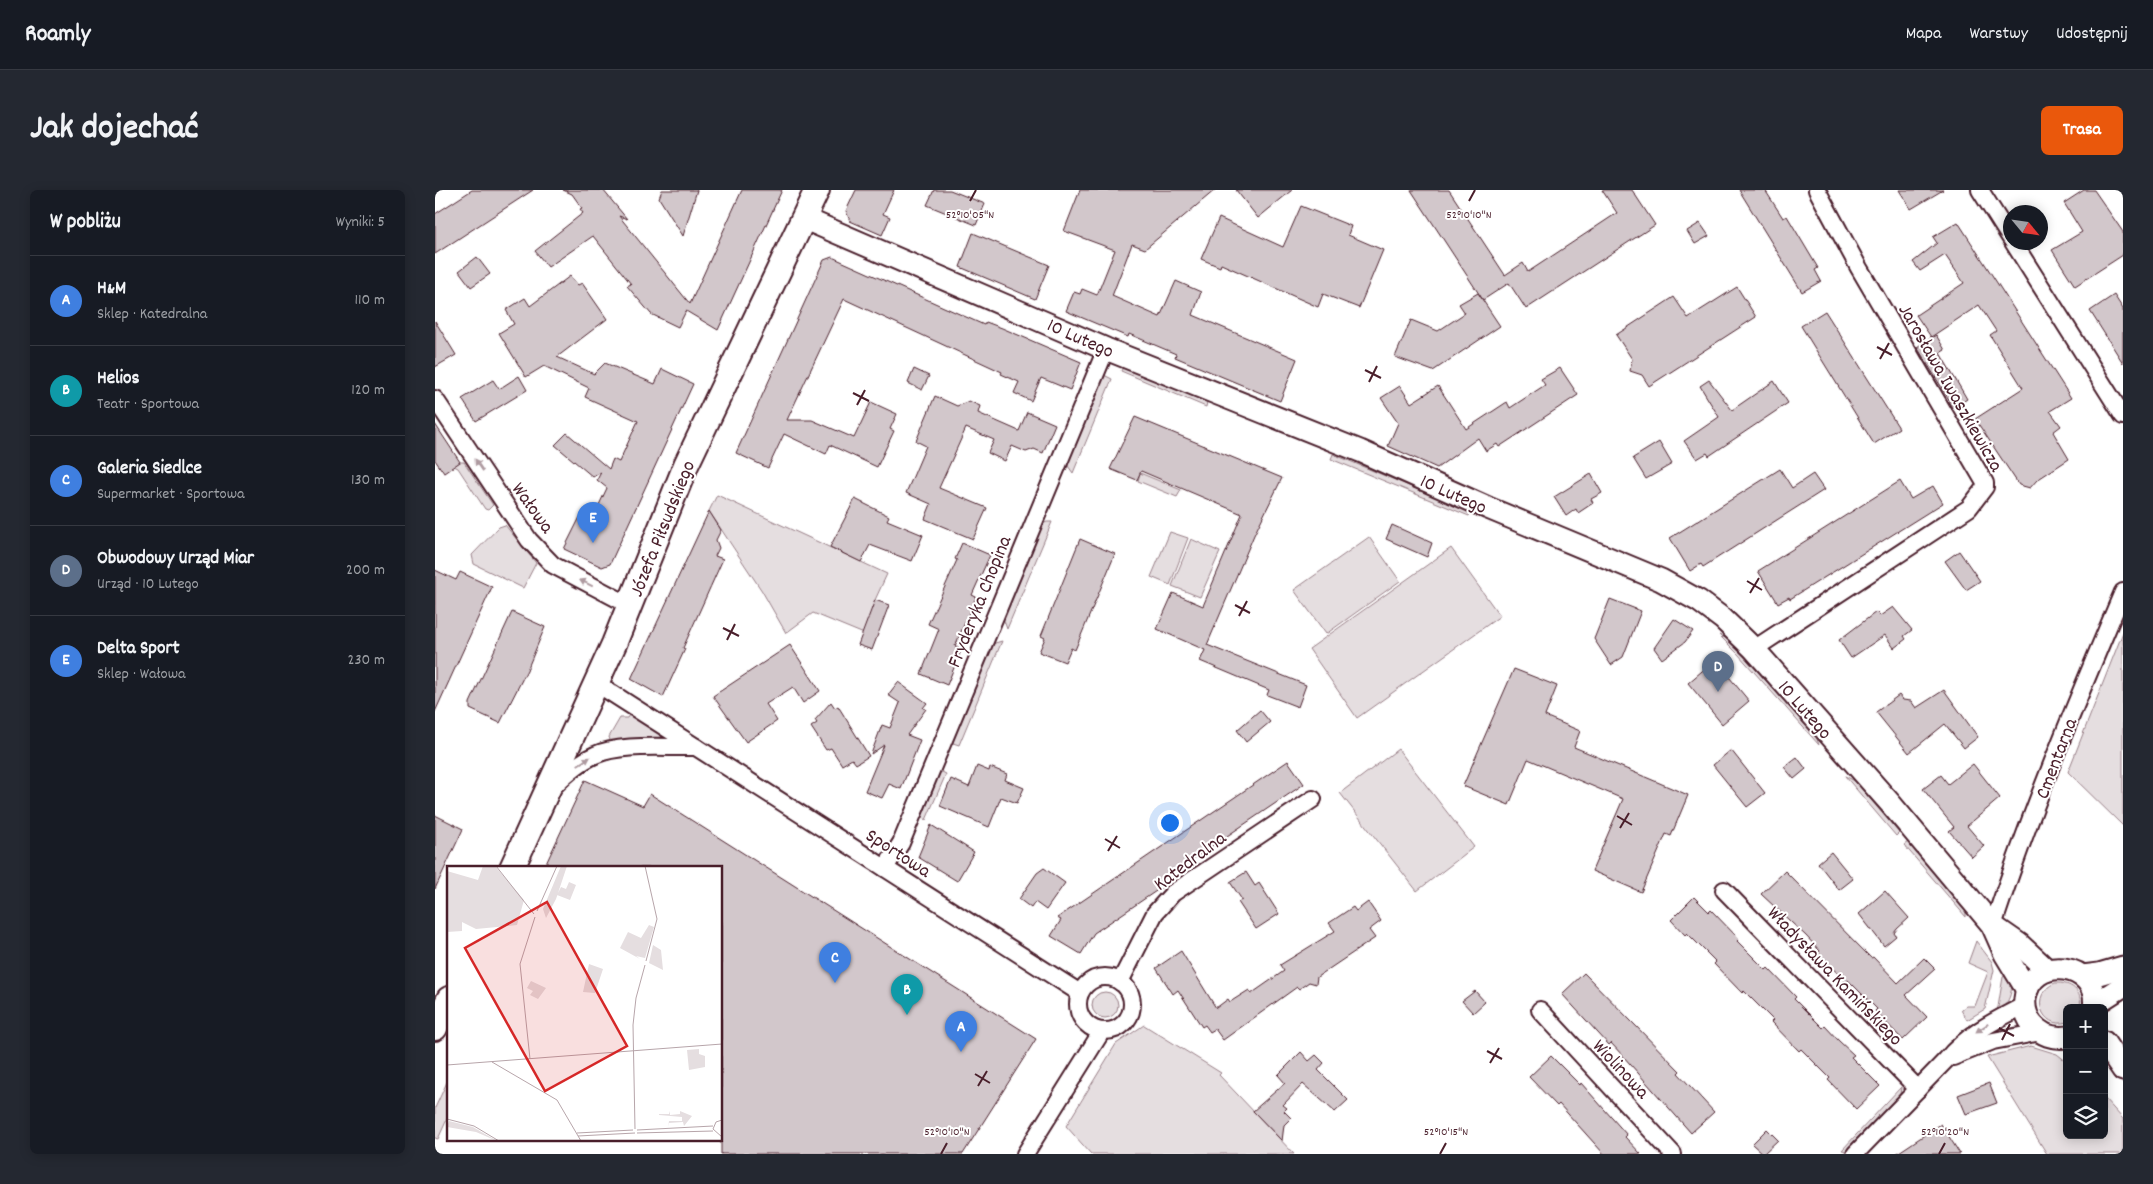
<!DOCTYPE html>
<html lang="pl">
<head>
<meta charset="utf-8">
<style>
	:root { --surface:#171b24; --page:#242831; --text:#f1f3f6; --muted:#9ea1a6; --line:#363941; --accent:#ea580c }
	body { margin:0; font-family:Dekko,sans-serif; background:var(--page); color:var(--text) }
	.controls { position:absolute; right:15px; bottom:15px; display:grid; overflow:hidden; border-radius:8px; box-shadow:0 2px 12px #0003 }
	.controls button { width:45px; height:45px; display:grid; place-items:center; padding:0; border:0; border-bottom:1px solid var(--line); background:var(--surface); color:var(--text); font:25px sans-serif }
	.compass { position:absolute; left:1568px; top:15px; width:45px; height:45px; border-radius:50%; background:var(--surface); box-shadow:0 2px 12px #0003; rotate:119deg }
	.you { position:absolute; left:734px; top:632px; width:18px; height:18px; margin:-12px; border:4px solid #fff; border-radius:50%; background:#1a73e8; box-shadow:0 0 0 8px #1a73e833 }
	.badge { display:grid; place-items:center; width:32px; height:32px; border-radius:50%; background:var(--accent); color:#fff; font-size:16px; font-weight:700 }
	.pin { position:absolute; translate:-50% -41px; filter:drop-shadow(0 1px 2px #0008) }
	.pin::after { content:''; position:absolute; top:26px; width:18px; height:15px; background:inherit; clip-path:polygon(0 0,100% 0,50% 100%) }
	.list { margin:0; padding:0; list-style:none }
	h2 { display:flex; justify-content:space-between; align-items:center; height:65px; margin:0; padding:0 20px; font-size:21px }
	h2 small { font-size:16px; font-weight:400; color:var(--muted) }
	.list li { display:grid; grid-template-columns:32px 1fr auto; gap:15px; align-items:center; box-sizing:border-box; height:90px; padding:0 20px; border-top:1px solid var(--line) }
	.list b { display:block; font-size:19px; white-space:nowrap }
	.list p { margin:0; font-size:16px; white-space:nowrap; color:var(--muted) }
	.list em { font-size:16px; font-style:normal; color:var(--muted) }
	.icon { flex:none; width:28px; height:28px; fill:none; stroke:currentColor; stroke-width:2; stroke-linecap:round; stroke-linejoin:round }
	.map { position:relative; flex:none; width:1688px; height:964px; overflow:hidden; border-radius:8px }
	header { display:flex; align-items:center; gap:30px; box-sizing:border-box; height:70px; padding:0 25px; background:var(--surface); border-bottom:1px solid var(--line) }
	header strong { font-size:24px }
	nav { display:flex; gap:28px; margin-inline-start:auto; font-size:18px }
	.intro { display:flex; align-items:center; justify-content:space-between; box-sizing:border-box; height:120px; padding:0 30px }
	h1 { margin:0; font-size:35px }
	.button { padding:12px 22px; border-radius:8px; background:var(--accent); color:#fff; font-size:18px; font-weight:700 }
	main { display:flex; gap:30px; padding:0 30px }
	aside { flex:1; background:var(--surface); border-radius:8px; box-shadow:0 2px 12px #0003 }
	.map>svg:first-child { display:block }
</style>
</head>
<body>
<header>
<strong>Roamly</strong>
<nav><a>Mapa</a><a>Warstwy</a><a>Udostępnij</a></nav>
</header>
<div class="intro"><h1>Jak dojechać</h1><a class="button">Trasa</a></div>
<main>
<aside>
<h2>W pobliżu<small>Wyniki: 5</small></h2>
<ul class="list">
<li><span class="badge" style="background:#3f7fe0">A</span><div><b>H&amp;M</b><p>Sklep · Katedralna</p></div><em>110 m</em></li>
<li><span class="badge" style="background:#0f9aa8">B</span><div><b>Helios</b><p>Teatr · Sportowa</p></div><em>120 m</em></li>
<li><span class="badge" style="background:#3f7fe0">C</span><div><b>Galeria Siedlce</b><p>Supermarket · Sportowa</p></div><em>130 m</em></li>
<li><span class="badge" style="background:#5c6f8a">D</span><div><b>Obwodowy Urząd Miar</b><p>Urząd · 10 Lutego</p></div><em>200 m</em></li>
<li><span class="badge" style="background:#3f7fe0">E</span><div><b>Delta Sport</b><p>Sklep · Wałowa</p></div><em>230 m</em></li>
</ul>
</aside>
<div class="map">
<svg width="1688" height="964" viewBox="0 0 1688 964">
	<rect width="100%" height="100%" fill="#fff"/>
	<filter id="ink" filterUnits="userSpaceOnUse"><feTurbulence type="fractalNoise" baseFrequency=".02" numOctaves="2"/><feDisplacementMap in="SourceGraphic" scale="10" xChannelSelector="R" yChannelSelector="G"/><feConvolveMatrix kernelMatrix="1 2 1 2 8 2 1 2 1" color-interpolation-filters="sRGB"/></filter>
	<g filter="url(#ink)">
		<g fill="#e5dee0" stroke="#987e86">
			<polygon points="688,177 772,212 771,217 686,181"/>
			<polygon points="669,185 677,189 638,283 633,276 633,271"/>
			<polygon points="898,264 1036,322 1034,326 896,269"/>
			<polygon points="25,272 29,272 58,315 53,320 50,319 23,278 19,276"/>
			<polygon points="705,283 746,300 742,307 703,291"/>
			<polygon points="282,305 452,384 440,410 429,444 378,423 351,443 327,401 274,321"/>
			<polygon points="612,332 617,332 572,439 568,428 607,334"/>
			<polygon points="70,335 101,373 88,398 39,374 37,365 64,337"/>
			<polygon points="735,342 753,348 735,395 716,387"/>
			<polygon points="934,347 965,391 891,444 859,400"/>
			<polygon points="756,349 785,362 765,407 737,396"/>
			<polygon points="1016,358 1065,426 922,528 874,459"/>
			<polygon points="1688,442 1688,636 1633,582"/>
			<polygon points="1284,445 1293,449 1381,546 1384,555 1303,464"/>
			<polygon points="567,451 524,555 518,553 517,551 555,458 560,453"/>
			<polygon points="194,525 226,543 227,548 176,553 174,547 185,528 192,528"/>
			<polygon points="963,559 1039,657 982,701 905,603"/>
			<polygon points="507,582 511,584 491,630 485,627 503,583"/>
			<polygon points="1410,586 1420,591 1464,643 1461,646"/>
			<polygon points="1473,652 1531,719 1531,727 1469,655"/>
			<polygon points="1541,751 1557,772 1559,780 1550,819 1532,830 1526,820 1531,816 1540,816 1553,782 1533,773"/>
			<path d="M1575,782C1579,799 1576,812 1562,823L1568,787Z"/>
			<path d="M1620,793C1636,792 1648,801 1645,818H1632V832C1606,840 1594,804 1620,793Z"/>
			<circle cx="670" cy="815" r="13"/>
			<polygon points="709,835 786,883 784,885 859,964 656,964 631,936 681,854"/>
			<polygon points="1596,856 1622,864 1632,872 1632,945 1669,945 1669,908 1688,929 1688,964 1612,964 1552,867"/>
			<polygon points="12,892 14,925 3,949 0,948 0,918"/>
			<polygon points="1466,897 1465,905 1413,961 1407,960"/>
		</g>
		<g fill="#d2c7cb" stroke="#4a1f2b">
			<polygon points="37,0 98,0 0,64 0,24"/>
			<polygon points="128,0 168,0 192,29 184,26 255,114 307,0 347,0 283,140 251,121 243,137 216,124 192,96 196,94 158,46 113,77 100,61 148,23 145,19 147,18 137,4"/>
			<polygon points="227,0 262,0 248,46 224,8"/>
			<polygon points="421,0 459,0 448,24 455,27 447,45 415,31 411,21"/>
			<polygon points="499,0 515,0 550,14 541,35 492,15"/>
			<polygon points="645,0 780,0 710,59 697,54 677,106 725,127 741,91 766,102 758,125 862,169 845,211 740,167 741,164 694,144 693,147 631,121 639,102 645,104 647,99 662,105 680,60 629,41"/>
			<polygon points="801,0 857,0 823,28"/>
			<polygon points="976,0 1014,0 1070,85 1088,73 1093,82 1182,23 1167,0 1197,0 1220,35 1091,119 1074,93 1048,110"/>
			<polygon points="1304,0 1330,0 1348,28 1352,26 1383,78 1380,80 1386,91 1367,102"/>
			<polygon points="1464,0 1508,0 1476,19"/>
			<polygon points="1649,0 1659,0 1688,42 1688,65 1640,96 1617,60 1647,42 1629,13"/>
			<polygon points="866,16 916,36 913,45 948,60 924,118 888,104 883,117 786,74 785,77 766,69 784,28 848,57"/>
			<polygon points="1523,32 1636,208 1615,221 1626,236 1618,242 1634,269 1602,290 1595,298 1584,295 1540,229 1588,198 1555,145 1561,141 1544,115 1496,147 1481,125 1529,93 1510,65 1485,81 1478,72 1502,53 1498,47"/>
			<polygon points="1265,33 1274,46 1260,54 1252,41"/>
			<polygon points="538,43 614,75 600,109 525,77"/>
			<polygon points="42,67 55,84 36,97 24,81"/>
			<polygon points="397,67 549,135 551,132 567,138 646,172 635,200 606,188 596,211 579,203 584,192 566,184 567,182 409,109 352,230 377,230 419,248 436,212 462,224 455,239 459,241 442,277 395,255 391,264 349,244 333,278 301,263 389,70"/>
			<polygon points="135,86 143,95 147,93 172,129 122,167 159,184 170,173 220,194 227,179 258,194 175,374 167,377 129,359 145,327 156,332 172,298 162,290 166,282 158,287 120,255 132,243 174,279 178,269 184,272 203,231 150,207 154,198 109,176 91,187 64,143 79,134 71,120 90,108 95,116"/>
			<polygon points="1302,97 1321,127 1214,196 1207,185 1195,181 1197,169 1181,145 1239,107 1253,128"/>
			<polygon points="1043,103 1065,136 998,181 960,167 976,130 1003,141 1030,123 1024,114"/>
			<polygon points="1679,105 1688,119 1688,173 1655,121"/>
			<polygon points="1390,121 1464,238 1439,254 1366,136"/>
			<polygon points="0,131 21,165 0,177"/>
			<polygon points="1501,145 1510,160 1505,163 1532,209 1519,218 1482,157"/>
			<polygon points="1125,178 1143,205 1064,257 1062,254 1051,261 1043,248 1002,278 953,256 963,233 946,208 965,196 976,213 1003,196 1031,239 1072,212 1075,218 1110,195 1106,189"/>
			<polygon points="479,179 494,186 487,200 473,193"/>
			<polygon points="84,186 92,200 41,231 27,209 58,190 64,199"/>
			<polygon points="1274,190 1297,220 1339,191 1353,213 1274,266 1272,263 1262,269 1249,251 1284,227 1265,196"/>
			<polygon points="500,206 522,216 534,211 545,216 543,223 584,241 592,222 620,234 608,263 599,259 591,262 577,256 570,271 553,263 559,250 531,238 504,298 552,318 538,349 490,329 496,314 471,303 491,256 481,251"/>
			<polygon points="700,227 847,288 819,345 772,455 871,495 863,517 832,505 834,500 765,471 770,460 722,439 738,403 768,416 807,324 706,281 702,290 675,279"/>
			<polygon points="0,234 25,272 9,283 0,270"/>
			<polygon points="1224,252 1237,274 1211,289 1198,268"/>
			<polygon points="1345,279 1357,298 1378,284 1389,300 1268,377 1266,374 1255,381 1235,348"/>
			<polygon points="1156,284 1167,303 1156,309 1158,313 1143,323 1141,319 1131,326 1119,307"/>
			<polygon points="1465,291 1476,309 1498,296 1508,313 1355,409 1354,407 1343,413 1323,381"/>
			<polygon points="420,309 454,326 452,330 488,345 477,371 435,355 426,372 395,357"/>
			<polygon points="274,321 286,340 281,350 284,358 280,366 288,369 248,458 250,459 228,507 196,489"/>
			<polygon points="957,335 997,353 992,367 951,349"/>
			<polygon points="645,349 680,364 640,460 636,458 630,472 604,462 610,448 606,446"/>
			<polygon points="527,353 555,365 537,405 541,407 520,456 527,458 512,495 486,484 504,439 493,434 522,370 520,369"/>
			<polygon points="1524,361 1545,391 1531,400 1510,371"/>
			<polygon points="0,380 21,390 25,382 57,397 0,522"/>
			<polygon points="1175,409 1206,421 1188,467 1176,475 1159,449"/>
			<polygon points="440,410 454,415 437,460 423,455"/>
			<polygon points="1458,417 1477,440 1469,446 1471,449 1459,458 1450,445 1416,468 1404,450 1441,422 1445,426"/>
			<polygon points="77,422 110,437 92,480 65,533 35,519 35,513"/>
			<polygon points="1239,429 1258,441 1250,452 1227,469 1219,458"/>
			<polygon points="355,455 385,501 368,513 358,497 331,514 342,531 311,552 278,506"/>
			<polygon points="1280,470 1314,511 1287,534 1253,493"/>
			<polygon points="1079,479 1122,496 1110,526 1145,541 1139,557 1253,605 1236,646 1231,644 1206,702 1157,681 1188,609 1093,569 1074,615 1028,596"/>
			<polygon points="463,492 492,513 488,518 491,519 472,545 485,550 466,599 454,594 447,608 430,601 449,555 436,564 447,535 455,538 465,513 453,505"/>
			<polygon points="1509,500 1543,547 1529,558 1510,534 1474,563 1441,522 1464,505 1468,510 1476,511 1481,518"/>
			<polygon points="396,512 400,518 403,516 434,566 421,574 417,569 407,575 396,558 391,560 376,537 382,533 380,530"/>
			<polygon points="825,520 835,532 811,552 802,540"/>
			<polygon points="1296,560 1330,603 1312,617 1278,575"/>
			<polygon points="1362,567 1371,579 1359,589 1349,577"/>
			<polygon points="853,571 869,594 724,692 727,697 659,743 646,764 616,746 626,730 622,728"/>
			<polygon points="1538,574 1565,608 1532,636 1549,656 1537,667 1514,641 1519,637 1488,599 1506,585 1513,594"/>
			<polygon points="542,576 554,581 555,577 572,584 570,590 589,598 582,613 566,607 554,637 505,616 516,589 534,597"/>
			<polygon points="150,590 208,616 215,604 601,849 528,964 286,964 286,678 109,678"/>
			<polygon points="0,625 28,639 0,699"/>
			<polygon points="496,635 539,662 522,691 483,667"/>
			<polygon points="1396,662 1418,689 1404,700 1383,673"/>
			<polygon points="609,678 630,693 611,720 600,712 596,718 584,709 602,683"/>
			<polygon points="1350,681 1436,768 1438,767 1463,793 1489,768 1500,779 1471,805 1492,827 1468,850 1440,821 1442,819 1413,790 1411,792 1383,763 1385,761 1371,746 1326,704"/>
			<polygon points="811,682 820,696 824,693 844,724 821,739 803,712 807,710 795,692"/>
			<polygon points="1450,701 1474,728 1462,739 1459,743 1461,746 1449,756 1424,724"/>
			<polygon points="1259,707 1274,722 1276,720 1304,749 1302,751 1331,780 1333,778 1361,807 1359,809 1388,838 1390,836 1404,851 1419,865 1416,867 1445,896 1421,919 1393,890 1395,888 1366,859 1364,861 1336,832 1338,830 1309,801 1307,803 1279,774 1281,772 1252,743 1250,745 1236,730"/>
			<polygon points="933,712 946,731 934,740 940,748 882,787 881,794 874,792 864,799 862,797 788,850 780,839 775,842 770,835 767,837 743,800 738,804 721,778 746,761 781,818 793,809 795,812 814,800 816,804 849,781 845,775 900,741 894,733 918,717 921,721"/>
			<polygon points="1149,783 1245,881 1243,883 1279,922 1256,943 1188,866 1176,853 1174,855 1127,804"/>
			<polygon points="1040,801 1050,812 1038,823 1027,811"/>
			<polygon points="866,862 874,871 881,865 889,873 883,880 913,910 900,922 868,894 848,915 852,918 849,921 856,928 849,935 847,951 818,921 850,893 843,885"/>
			<polygon points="1116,866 1145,895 1146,893 1192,945 1190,947 1206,964 1169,964 1124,914 1122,916 1094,887"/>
			<polygon points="1554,893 1562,913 1531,924 1523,905"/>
			<polygon points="1506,934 1525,964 1461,964"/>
			<polygon points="1332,939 1343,950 1328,964 1317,954"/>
		</g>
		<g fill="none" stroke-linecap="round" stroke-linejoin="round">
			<g stroke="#4a1f2b" stroke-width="20">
				<g id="minor">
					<polyline points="1545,0 1576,49"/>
					<polyline points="1578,52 1688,226"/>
					<polyline points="0,209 94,350 118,375 194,415"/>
					<polyline points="1319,459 1534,318 1550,297 1550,293 1424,78 1382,0"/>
					<polyline points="161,493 645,803"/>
					<path d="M119,596C131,584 144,572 160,565C185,553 232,558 261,557"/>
					<polyline points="450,678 466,653 671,159"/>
					<polyline points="1289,700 1483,899"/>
					<path d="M1558,736C1595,623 1641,512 1688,402"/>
					<circle cx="670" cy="814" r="27"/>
					<polyline points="685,792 720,723 738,703 878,609"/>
					<polyline points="1105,820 1238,964"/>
					<polyline points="1518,867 1558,851 1606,842"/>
					<polyline points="590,964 667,841"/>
					<path d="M1420,964L1511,870C1532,844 1561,830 1590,815"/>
				</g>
			</g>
			<g stroke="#4a1f2b" stroke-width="25">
				<g id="tertiary">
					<polyline points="368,28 671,159 925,261 1053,318 1226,390 1264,411 1288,429 1319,459 1455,613 1558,736 1584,754 1612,780"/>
					<polyline points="1558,737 1570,764 1592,800"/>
					<polyline points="1648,786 1664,784 1688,777"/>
					<polyline points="1660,814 1688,796"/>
					<path d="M1632,847C1619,849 1606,845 1597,834C1592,827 1589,818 1590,809C1595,763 1666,772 1659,818"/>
					<polyline points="1669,852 1688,880"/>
				</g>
			</g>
			<g stroke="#4a1f2b" stroke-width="28">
				<g id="secondary">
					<polyline points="77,678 179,454 251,275 382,0"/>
					<polyline points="0,838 14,809"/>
				</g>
			</g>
			<use href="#minor" stroke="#fff" stroke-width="16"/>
			<use href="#tertiary" stroke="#fff" stroke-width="21"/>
			<use href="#secondary" stroke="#fff" stroke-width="24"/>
		</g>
		<defs><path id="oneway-solid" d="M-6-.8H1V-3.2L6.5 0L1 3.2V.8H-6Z" transform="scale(1.25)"/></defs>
		<g fill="#ae9aa0">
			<use href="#oneway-solid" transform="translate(44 275) rotate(-124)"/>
			<use href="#oneway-solid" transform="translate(151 393) rotate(-154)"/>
			<use href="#oneway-solid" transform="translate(149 571) rotate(-32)"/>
			<use href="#oneway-solid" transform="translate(1547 838) rotate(146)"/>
		</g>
	</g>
	<path fill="none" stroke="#4a1f2b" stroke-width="2" d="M535,11L541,0M1034,11L1040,0M1442,157L1457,165M1445,169L1454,153M930,180L946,188M934,192L942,176M418,203L434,211M422,215L430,200M1312,391L1327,400M1315,403L1324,388M800,415L815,423M804,426L812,411M288,438L304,446M292,450L300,434M1182,626L1197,635M1185,638L1194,623M670,649L685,658M673,661L682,646M1564,838L1579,846M1567,850L1575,834M1052,861L1067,869M1055,873L1064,858M540,884L555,893M543,896L552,881M506,964L512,953M1005,964L1011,953M1504,964L1510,953"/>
	<g text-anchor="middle" stroke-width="4" stroke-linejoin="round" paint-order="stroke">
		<g font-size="20" fill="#4a1f2b" stroke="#fff">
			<text transform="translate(646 147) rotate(24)" y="7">10 Lutego</text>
			<text transform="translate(1517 197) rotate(60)" y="7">Jarosława Iwaszkiewicza</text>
			<text transform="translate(1019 303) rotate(24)" y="7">10 Lutego</text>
			<text transform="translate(99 317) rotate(54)" y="7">Wałowa</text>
			<text transform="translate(226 338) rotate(-68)" y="7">Józefa Piłsudskiego</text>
			<text transform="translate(543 411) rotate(-68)" y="7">Fryderyka Chopina</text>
			<text transform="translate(1371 519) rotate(49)" y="7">10 Lutego</text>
			<text transform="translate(1620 568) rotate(-69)" y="7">Cmentarna</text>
			<text transform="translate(464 662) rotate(33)" y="7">Sportowa</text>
			<text transform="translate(754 670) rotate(-37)" y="7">Katedralna</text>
			<text transform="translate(1401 785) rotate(46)" y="7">Władysława Kamińskiego</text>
			<text transform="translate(1187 878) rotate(47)" y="7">Wiolinowa</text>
		</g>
	</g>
	<g transform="translate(12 676)">
		<rect width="275" height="275" fill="#fff"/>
		<path d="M36,0H48L77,34L70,59L29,63L15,56V65L0,66V5L31,14ZM114,0H120L109,33L99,52L96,43ZM122,16L129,19L123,34L110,29L114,21L119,23ZM202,59L207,61L198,92L189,90L193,93L173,82L181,66L194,72ZM206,79L214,84L216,104L202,97ZM142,98L156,103L148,127L136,126ZM84,115L99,122L91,133L83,129L86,125L80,122ZM252,183V188L258,190V201L242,204L240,184ZM212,245V248H222L223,245V249L233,248V245L245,250L237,260L236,256L222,257L221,261L222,255H235V251L212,249ZM2,255L26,261L50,275L29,266L0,261Z" fill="#e5dee0"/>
		<path fill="none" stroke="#b7a5aa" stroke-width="1" d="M49,0L87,48M198,0L210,53L199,95M90,45L110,0M83,193L73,98L88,51M45,196L110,234L134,275M0,199L275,178M0,253L27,260L52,275M275,254L269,256L266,263L275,271M188,263L186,159L189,132L198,99M190,264L266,260M130,267L186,264M190,267L266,265M131,270L188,267"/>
		<path fill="#d62828" fill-opacity="0.15" stroke="#d62828" stroke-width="2.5" d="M100,36L180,180L98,225L18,82Z"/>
		<rect width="275" height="275" fill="none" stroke="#4a1f2b" stroke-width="2.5"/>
	</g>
	<g font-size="12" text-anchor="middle" fill="#4a1f2b" stroke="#fff" stroke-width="4" stroke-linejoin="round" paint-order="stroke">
		<text x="535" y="28">52°10'05"N</text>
		<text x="1034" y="28">52°10'10"N</text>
		<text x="512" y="945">52°10'10"N</text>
		<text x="1011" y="945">52°10'15"N</text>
		<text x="1510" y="945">52°10'20"N</text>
	</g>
</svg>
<div class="controls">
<button>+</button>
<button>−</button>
<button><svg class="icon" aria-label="layers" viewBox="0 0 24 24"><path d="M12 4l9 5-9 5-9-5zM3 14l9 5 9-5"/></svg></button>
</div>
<svg class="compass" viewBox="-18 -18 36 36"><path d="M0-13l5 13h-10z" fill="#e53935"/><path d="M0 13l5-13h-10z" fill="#9ea1a6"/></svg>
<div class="you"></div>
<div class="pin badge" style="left:526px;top:862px;background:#3f7fe0">A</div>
<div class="pin badge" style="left:472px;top:825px;background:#0f9aa8">B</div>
<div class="pin badge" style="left:400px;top:793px;background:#3f7fe0">C</div>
<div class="pin badge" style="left:1283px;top:502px;background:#5c6f8a">D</div>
<div class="pin badge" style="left:158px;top:353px;background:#3f7fe0">E</div>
</div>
</main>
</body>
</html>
